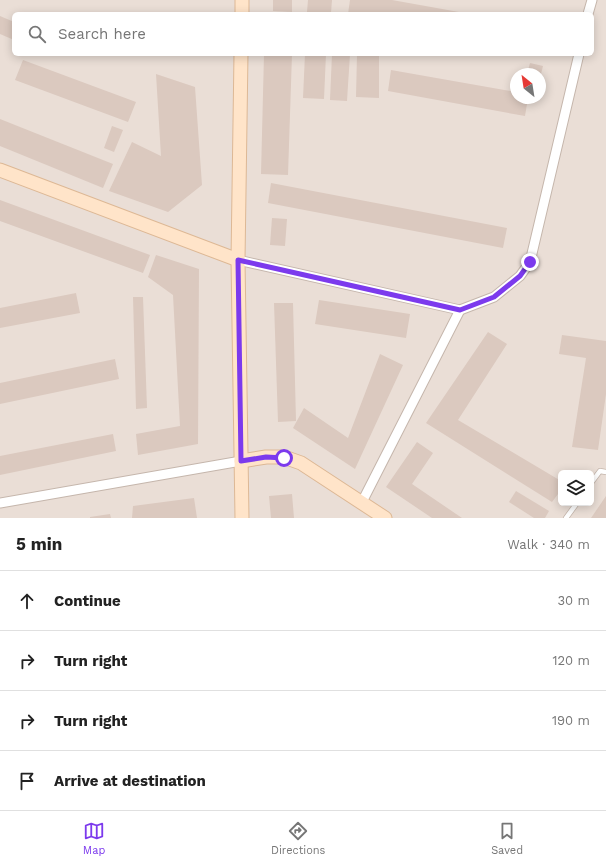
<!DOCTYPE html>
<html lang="en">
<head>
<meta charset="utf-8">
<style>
	:root { --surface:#fff; --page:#f6f6f6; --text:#222; --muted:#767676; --line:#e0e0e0; --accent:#7c3aed }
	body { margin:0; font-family:"Work Sans",sans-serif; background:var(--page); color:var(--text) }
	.controls { position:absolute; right:12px; bottom:12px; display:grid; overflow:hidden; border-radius:6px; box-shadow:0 2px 10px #0003 }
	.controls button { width:36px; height:36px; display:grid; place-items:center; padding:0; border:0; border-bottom:1px solid var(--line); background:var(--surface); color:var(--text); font:20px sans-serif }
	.compass { position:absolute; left:510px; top:68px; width:36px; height:36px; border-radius:50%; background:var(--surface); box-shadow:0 2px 10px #0003; rotate:330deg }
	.stop { position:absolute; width:12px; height:12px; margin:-9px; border:3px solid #7c3aed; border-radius:50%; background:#fff }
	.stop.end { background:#7c3aed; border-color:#fff; box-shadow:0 1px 4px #0008 }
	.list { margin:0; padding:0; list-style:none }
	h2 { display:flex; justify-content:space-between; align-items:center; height:52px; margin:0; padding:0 16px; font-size:17px }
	h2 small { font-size:13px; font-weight:400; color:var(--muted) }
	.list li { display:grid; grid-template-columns:26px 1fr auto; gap:12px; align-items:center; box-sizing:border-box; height:60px; padding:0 16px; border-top:1px solid var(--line) }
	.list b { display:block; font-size:15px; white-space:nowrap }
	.list em { font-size:13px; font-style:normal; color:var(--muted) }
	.icon { flex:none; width:22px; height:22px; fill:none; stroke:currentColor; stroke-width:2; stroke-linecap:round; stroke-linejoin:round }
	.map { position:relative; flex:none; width:606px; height:518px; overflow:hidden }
	.search { position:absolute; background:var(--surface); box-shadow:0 2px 10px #0003; left:12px; right:12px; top:12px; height:44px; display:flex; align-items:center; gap:10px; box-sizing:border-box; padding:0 14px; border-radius:6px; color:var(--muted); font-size:15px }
	.sheet { height:292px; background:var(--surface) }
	nav { display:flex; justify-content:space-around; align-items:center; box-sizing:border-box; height:56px; border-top:1px solid var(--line); background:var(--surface); font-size:11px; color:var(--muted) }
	nav a { display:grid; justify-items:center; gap:2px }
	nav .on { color:var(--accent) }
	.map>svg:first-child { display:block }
</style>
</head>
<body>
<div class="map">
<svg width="606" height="518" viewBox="0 0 606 518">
	<rect width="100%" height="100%" fill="#f5eee8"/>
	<path fill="#eaded6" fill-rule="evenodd" d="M0,0H606V518H0ZM14,14H592V54H14ZM516,74H540V98H516ZM561,473H591V503H561Z"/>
	<g fill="#dbc9bf">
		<polygon points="273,0 292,0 292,12 273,11"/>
		<polygon points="308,0 332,0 331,13 307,12"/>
		<polygon points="350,0 392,0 470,14 348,14"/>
		<polygon points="0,16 14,22 14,40 0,34"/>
		<polygon points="264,54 292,54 288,175 261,174"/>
		<polygon points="305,54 326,54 324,99 303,98"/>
		<polygon points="332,54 350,54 347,101 330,100"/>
		<polygon points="357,54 379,54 379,98 356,97"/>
		<polygon points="23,60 136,102 128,122 15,80"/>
		<polygon points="530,63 543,66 541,74 527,74"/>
		<polygon points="391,70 516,92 516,98 528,98 525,116 388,91"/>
		<polygon points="156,74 195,87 202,185 168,212 109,191 132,142 161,156"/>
		<polygon points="0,119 113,164 103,188 0,146"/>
		<polygon points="112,126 123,130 114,152 104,148"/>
		<polygon points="271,183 507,228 503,248 268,203"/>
		<polygon points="0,200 150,255 143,273 0,221"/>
		<polygon points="272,218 287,219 285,246 270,245"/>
		<polygon points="156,255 199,269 198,444 138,455 136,434 180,426 173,295 148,277"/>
		<polygon points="76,293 80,313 0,328 0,308"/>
		<polygon points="133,297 143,297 147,408 136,409"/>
		<polygon points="319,300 410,314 406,338 315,324"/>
		<polygon points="274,303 293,303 296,421 278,422"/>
		<polygon points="488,332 507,344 458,420 561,481 561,490 552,502 426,423"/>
		<polygon points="562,335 606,341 606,394 598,450 572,447 586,358 559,354"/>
		<polygon points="380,354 403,365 355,469 293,428 304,408 348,438"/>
		<polygon points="115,359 119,379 0,404 0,383"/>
		<polygon points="113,434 116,451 0,475 0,456"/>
		<polygon points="417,442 433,453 412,484 462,518 432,518 386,487"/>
		<polygon points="516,491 549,511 545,518 534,518 509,502"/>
		<polygon points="292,494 294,518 271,518 269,496"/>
		<polygon points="606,496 606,518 591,518"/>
		<polygon points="194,498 197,518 132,518 133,506"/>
		<polygon points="110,514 111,518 90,518 90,517"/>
	</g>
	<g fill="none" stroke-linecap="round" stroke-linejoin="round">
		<g stroke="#c5b6ac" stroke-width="6">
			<g id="lane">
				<polyline points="591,483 600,471 606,472"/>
				<polyline points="566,518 577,503"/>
			</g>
		</g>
		<g stroke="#c5b6ac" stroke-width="11">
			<g id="street">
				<polyline points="588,14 592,0"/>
				<polyline points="238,260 460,310 494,297 520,276 530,262 579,54"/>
				<polyline points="362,502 460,310"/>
				<polyline points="0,503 241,461"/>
			</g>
		</g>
		<g stroke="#ddb895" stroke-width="15">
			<g id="secondary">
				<polyline points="242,14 242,0"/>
				<polyline points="241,54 238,260 242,518"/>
				<polyline points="0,170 238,260"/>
				<polyline points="241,461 266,457 284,457 301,463 385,518"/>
			</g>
		</g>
		<use href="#lane" stroke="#fff" stroke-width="4.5"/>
		<use href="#street" stroke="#fff" stroke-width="9"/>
		<use href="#secondary" stroke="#ffe4c9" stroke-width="13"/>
	</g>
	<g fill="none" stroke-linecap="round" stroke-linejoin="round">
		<polyline stroke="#7c3aed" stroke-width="5" points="284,458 266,457 241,461 238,260 460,310 494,297 520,276 530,262"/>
	</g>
</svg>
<div class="controls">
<button><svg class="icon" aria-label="layers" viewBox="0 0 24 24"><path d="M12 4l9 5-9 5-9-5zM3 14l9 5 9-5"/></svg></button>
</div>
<svg class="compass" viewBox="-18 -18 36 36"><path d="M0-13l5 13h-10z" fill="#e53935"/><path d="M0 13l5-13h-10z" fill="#767676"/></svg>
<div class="stop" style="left:284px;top:458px"></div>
<div class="stop end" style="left:530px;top:262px"></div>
<div class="search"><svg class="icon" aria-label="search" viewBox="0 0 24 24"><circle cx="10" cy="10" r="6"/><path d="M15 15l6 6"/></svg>Search here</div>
</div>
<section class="sheet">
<h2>5 min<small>Walk · 340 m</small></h2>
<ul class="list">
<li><svg class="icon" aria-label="ahead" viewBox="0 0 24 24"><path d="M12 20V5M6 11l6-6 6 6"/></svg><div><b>Continue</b></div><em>30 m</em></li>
<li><svg class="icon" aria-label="right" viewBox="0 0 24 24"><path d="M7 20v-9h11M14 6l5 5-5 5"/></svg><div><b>Turn right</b></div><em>120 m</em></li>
<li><svg class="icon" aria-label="right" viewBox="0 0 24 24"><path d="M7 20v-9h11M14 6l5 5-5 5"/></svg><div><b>Turn right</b></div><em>190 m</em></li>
<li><svg class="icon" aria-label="arrive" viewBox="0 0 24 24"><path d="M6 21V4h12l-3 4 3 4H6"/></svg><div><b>Arrive at destination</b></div></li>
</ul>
</section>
<nav>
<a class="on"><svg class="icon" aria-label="map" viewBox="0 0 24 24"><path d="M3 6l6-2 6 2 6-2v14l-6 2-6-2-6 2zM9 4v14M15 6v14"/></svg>Map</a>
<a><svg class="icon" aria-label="directions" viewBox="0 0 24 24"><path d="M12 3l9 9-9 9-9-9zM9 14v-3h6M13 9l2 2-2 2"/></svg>Directions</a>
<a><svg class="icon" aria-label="saved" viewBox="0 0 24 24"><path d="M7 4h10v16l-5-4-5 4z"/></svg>Saved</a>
</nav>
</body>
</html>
